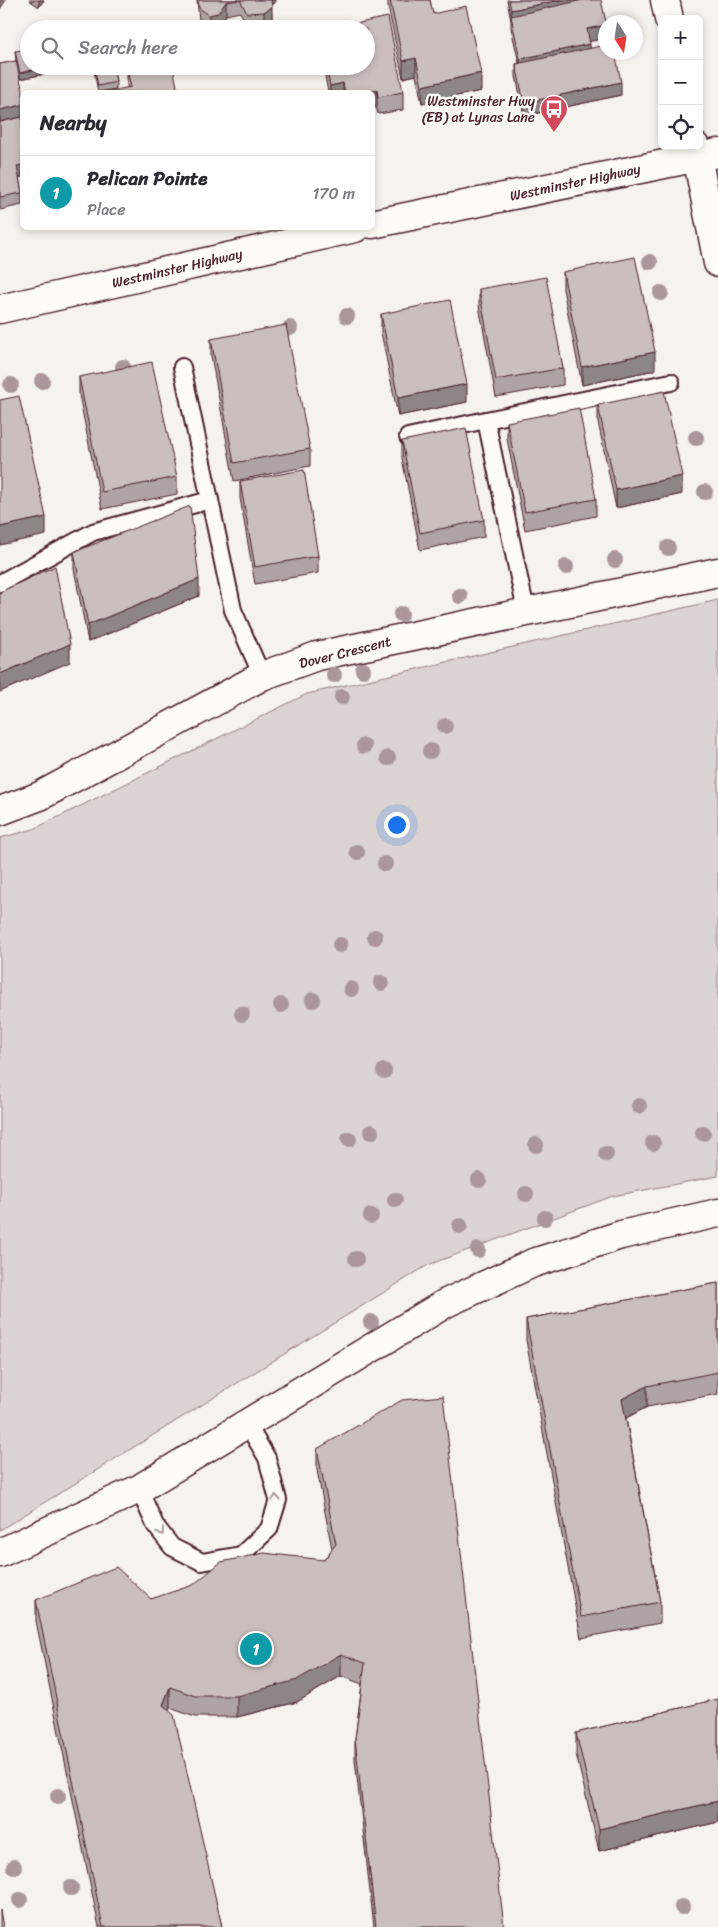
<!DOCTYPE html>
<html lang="en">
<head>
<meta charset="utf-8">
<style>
	:root { --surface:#fff; --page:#f7f7f7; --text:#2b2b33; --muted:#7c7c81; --line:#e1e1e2; --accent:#d1495b }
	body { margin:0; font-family:Sriracha,sans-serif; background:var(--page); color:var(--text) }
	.controls { position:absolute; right:15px; top:15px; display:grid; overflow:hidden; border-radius:8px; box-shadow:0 2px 8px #0003 }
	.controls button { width:45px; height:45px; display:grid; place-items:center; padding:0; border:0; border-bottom:1px solid var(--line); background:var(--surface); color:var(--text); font:25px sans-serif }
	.compass { position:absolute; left:598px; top:15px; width:45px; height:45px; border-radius:50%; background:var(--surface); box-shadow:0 2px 8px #0003; rotate:168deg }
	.you { position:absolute; left:396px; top:824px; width:18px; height:18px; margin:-12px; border:4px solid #fff; border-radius:50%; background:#1a73e8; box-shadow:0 0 0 8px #1a73e833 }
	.badge { display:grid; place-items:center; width:32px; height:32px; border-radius:50%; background:var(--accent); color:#fff; font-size:16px; font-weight:700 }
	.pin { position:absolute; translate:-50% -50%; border:2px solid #fff; box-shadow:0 1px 5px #0006 }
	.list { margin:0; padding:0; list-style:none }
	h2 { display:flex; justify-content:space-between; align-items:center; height:65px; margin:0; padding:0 20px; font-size:21px }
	h2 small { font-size:16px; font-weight:400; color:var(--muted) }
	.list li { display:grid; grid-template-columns:32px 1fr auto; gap:15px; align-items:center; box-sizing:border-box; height:75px; padding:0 20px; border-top:1px solid var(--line) }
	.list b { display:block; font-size:19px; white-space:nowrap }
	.list p { margin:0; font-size:16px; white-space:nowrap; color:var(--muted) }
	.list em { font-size:16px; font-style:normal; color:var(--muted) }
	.icon { flex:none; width:28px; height:28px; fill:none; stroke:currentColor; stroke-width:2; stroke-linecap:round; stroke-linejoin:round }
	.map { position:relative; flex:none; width:718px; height:1927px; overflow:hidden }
	.search { position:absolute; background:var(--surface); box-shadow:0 2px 8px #0003; left:20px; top:20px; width:355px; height:55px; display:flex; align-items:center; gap:12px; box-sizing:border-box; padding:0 18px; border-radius:28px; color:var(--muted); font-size:19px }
	.panel { position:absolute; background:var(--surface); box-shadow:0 2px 8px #0003; left:20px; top:90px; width:355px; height:140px; border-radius:8px }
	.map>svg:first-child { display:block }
</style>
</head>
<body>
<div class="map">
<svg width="718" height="1927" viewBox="0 0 718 1927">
	<rect width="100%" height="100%" fill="#f6f3ef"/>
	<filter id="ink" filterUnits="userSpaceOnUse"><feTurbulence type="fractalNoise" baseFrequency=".02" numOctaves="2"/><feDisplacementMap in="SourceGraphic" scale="10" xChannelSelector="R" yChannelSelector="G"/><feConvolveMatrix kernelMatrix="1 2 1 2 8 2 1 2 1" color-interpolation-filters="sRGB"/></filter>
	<g filter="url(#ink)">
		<polygon fill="#dcd4d2" stroke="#937a7e" points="718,600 718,1176 613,1196 428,1265 0,1530 0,838 34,829 307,694"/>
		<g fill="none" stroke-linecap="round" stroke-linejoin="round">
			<g stroke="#4a1f2b" stroke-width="20">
				<g id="lane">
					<polyline points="182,367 233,610 262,676"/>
					<polyline points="408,437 486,420"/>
					<polyline points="0,583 93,532 210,500"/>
					<polyline points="526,611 486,420 671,382"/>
					<polyline points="139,1489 155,1525 172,1547 202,1562 241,1555 269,1529 278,1500 267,1458 247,1424"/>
				</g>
			</g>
			<g stroke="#4a1f2b" stroke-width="31">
				<g id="street">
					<polyline points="665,0 669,19"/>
					<polyline points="695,146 718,263"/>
					<polyline points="0,811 40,796 262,676 317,656 718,572"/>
					<polyline points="0,1553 139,1489 446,1303 533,1263 621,1235 718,1213"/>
				</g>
			</g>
			<g stroke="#4a1f2b" stroke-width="31">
				<g id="secondary">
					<polyline points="372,224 718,153"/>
					<polyline points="0,309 355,228"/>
				</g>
			</g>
			<use href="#lane" stroke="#fdfcf7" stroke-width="16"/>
			<use href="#street" stroke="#fdfcf7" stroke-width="28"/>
			<use href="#secondary" stroke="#fdfcf7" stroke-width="28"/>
		</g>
		<g fill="#ab979a">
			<circle cx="650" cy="262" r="8"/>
			<circle cx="661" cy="293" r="8"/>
			<circle cx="347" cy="316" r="8"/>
			<circle cx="290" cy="328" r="8"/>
			<circle cx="123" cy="367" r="8"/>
			<circle cx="42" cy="381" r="8"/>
			<circle cx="11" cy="385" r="8"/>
			<circle cx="696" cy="438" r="8"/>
			<circle cx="705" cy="492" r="8"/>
			<circle cx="668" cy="548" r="8"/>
			<circle cx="615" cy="560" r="8"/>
			<circle cx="566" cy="567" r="8"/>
			<circle cx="460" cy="596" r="8"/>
			<circle cx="401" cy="614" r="8"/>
			<circle cx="363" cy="670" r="8"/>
			<circle cx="334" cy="675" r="8"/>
			<circle cx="342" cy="697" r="8"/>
			<circle cx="445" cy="726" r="8"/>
			<circle cx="364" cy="746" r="8"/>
			<circle cx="430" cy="751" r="8"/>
			<circle cx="388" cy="758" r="8"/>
			<circle cx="357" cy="852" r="8"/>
			<circle cx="385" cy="864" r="8"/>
			<circle cx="375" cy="937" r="8"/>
			<circle cx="340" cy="945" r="8"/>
			<circle cx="381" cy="983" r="8"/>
			<circle cx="351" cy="989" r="8"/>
			<circle cx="313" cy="1000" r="8"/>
			<circle cx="281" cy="1005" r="8"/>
			<circle cx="242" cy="1014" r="8"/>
			<circle cx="384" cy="1071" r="8"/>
			<circle cx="639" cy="1106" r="8"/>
			<circle cx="371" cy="1132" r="8"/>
			<circle cx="703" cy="1133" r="8"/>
			<circle cx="349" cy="1139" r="8"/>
			<circle cx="653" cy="1143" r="8"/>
			<circle cx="536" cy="1145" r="8"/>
			<circle cx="606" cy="1154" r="8"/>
			<circle cx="479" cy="1180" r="8"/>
			<circle cx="526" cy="1194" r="8"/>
			<circle cx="395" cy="1200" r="8"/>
			<circle cx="371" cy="1216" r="8"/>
			<circle cx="545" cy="1218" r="8"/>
			<circle cx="460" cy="1226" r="8"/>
			<circle cx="478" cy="1250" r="8"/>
			<circle cx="356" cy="1259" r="8"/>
			<circle cx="371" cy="1322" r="8"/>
			<circle cx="58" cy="1796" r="8"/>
			<circle cx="14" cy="1867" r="8"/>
			<circle cx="71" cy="1888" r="8"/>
			<circle cx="20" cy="1900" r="8"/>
			<circle cx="682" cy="1907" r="8"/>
		</g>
		<g fill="#afa4a3" stroke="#4a1f2b">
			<polygon points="29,0 44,0 39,7"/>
			<polygon points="197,0 275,0 275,3 271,4 272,19 264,24 247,25 240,12 226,15 218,26 209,28 199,20"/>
			<polygon points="388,0 430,0 433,14 481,91 422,103 416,75 403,78 388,7"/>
			<polygon points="507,0 580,0 606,25 606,38 589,41 590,48 621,95 524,116 516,76 516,64 519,63 511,28 511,21"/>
			<polygon points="15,51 50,73 20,79 22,177 19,178 22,193 22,205 0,210 0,64 16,61"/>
			<polygon points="93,66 113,66 116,82 116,89 98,92"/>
			<polygon points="323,66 366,66 403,92 403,110 378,114 372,92 328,92"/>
			<polygon points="127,70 178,92 127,88"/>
			<polygon points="563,272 655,370 582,385 563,289"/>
			<polygon points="479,289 563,368 563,385 496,397 479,306"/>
			<polygon points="381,314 467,402 398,416 381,332"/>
			<polygon points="211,339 310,449 310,466 234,481 211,356"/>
			<polygon points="79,377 177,477 177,494 102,509 79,395"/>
			<polygon points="598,405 682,494 616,508 598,422"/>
			<polygon points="507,422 596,499 596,516 525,530 507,439"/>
			<polygon points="402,441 484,520 484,537 420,550 402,458"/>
			<polygon points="240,481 318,556 318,573 255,584 240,498"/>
			<polygon points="74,552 199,596 88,642 74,569"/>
			<polygon points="718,1283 718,1394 647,1407 626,1418 660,1602 660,1623 581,1638 526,1340 526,1319"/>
			<polygon points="317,1449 504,1927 374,1927 355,1760 355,1739 362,1684 341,1676 297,1702 237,1717 195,1717 170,1708 169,1710 222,1927 99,1927 36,1621 36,1600 151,1599 324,1560 332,1549 317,1470"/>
			<polygon points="718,1699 718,1822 599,1851 576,1754 576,1733"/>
		</g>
		<g fill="#8e8685" stroke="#4a1f2b">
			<polygon points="0,0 6,0 0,9"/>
			<polygon points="39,0 44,0 39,7"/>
			<polygon points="271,0 275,0 275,3 271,4"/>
			<polygon points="561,0 580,0 580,9 511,17 511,10"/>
			<polygon points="226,2 226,15 218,26 209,28 209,15"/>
			<polygon points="272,7 272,19 264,24 264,12"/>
			<polygon points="606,25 606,38 587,42 587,29"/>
			<polygon points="590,44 590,56 520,71 520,59"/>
			<polygon points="416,58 416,75 403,78 403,61"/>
			<polygon points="50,66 50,73 20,79 20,73"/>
			<polygon points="481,73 481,91 422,103 422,86"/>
			<polygon points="621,82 621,95 524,116 524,103"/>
			<polygon points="343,83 343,92 330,92 330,86"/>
			<polygon points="377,90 377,107 372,108 372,92 369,92"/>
			<polygon points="22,105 22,117 0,122 0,110"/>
			<polygon points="22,165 22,177 17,178 17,166"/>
			<polygon points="655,352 655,370 582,385 582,367"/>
			<polygon points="467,384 467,402 398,416 398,398"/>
			<polygon points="682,476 682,494 616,508 616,490"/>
			<polygon points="46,517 46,535 0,545 0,527"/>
			<polygon points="199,579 199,596 88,642 88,625"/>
			<polygon points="70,644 70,662 0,692 0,674"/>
			<polygon points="647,1386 647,1407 622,1420 622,1399"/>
			<polygon points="341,1654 341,1676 297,1702 237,1717 237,1696"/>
			<polygon points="170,1687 170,1708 163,1726 163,1705"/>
			<polygon points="718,1801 718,1822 599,1851 599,1829"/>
		</g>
		<g fill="#cbbfbe" stroke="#4a1f2b">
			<polygon points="198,0 239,0 226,2 218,13 209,15 199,8"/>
			<polygon points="240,0 271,0 272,7 264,12 247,13"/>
			<polygon points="390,0 430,0 433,14 466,6 481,73 422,86 416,58 403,61"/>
			<polygon points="509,0 561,0 511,10"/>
			<polygon points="583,0 601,0 606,22 606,25 587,29 590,44 520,59 511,16"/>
			<polygon points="388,17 403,92 378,97 377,90 369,92 345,92 343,83 330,86 326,66 366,66 366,29 330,29"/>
			<polygon points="606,45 606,52 615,52 621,82 524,103 516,64"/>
			<polygon points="29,49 29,66 49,66 20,73 15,51"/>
			<polygon points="16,61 23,92 22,105 0,110 0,64"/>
			<polygon points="94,66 113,66 116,82 98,86"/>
			<polygon points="146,66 173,66 178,92 105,92 131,87 127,70"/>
			<polygon points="22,117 22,165 17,166 22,193 0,197 0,122"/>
			<polygon points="635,257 655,352 582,367 563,272"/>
			<polygon points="546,277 563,368 496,380 479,289"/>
			<polygon points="450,300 467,384 398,398 381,314"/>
			<polygon points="286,325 310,449 234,463 211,339"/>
			<polygon points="152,362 177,477 102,492 79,377"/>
			<polygon points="664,391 682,476 616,490 598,405"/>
			<polygon points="19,396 46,517 0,527 0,400"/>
			<polygon points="579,408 596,499 525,512 507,422"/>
			<polygon points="466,428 484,520 420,533 402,441"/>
			<polygon points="304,470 318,556 255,567 240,481"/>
			<polygon points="190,506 199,579 88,625 74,552"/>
			<polygon points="55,566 70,644 0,674 0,592"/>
			<polygon points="718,1283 718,1372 647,1386 622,1399 660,1602 581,1617 526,1319"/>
			<polygon points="443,1396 504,1927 376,1927 355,1739 365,1663 341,1654 297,1680 237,1696 195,1696 170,1687 163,1705 174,1715 222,1927 103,1927 36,1600 116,1567 151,1599 193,1585 221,1562 264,1553 324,1560 336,1544 317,1449 402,1400"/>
			<polygon points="718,1699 718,1801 599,1829 576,1733"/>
			<polygon points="0,1910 3,1927 0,1927"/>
		</g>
		<defs><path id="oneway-chevron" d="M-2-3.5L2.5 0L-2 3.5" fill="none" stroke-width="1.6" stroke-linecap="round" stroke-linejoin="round" transform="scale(1.25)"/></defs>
		<g stroke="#ac999b">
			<use href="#oneway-chevron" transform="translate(276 1498) rotate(-93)"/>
			<use href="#oneway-chevron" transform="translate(161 1532) rotate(52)"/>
		</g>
	</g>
	<defs>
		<g id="bus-pin" transform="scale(1.4375)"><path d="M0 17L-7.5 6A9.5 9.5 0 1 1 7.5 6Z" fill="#d1495b" stroke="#fdfcf7"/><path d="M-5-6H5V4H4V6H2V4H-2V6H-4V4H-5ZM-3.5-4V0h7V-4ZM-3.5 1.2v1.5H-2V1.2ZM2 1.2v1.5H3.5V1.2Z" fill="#fff"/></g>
	</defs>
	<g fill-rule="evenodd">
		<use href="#bus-pin" x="554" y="109"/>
	</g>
	<g text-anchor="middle" stroke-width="5" stroke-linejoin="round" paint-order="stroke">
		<g font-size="14" fill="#4a1f2b" stroke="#fdfcf7" text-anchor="end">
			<text x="535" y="106">Westminster Hwy<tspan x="535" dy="16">(EB) at Lynas Lane</tspan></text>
		</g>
		<g font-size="14" fill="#4a1f2b" stroke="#fdfcf7">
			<text transform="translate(575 182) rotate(-12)" y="5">Westminster Highway</text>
			<text transform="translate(177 268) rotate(-13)" y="5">Westminster Highway</text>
			<text transform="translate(345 652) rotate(-14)" y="5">Dover Crescent</text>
		</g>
	</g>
</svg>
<div class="controls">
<button>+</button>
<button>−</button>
<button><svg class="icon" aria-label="locate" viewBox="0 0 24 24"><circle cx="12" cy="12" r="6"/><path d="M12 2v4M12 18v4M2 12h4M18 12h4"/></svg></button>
</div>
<svg class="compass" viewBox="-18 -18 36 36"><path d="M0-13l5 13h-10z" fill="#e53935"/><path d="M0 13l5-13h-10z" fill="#7c7c81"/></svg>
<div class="you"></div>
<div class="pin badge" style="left:256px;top:1649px;background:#0f9aa8">1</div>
<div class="search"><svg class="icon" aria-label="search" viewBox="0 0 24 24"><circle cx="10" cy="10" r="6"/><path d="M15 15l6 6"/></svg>Search here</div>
<section class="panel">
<h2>Nearby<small></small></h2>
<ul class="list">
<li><span class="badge" style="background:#0f9aa8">1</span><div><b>Pelican Pointe</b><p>Place</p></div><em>170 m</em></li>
</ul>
</section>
</div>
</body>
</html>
